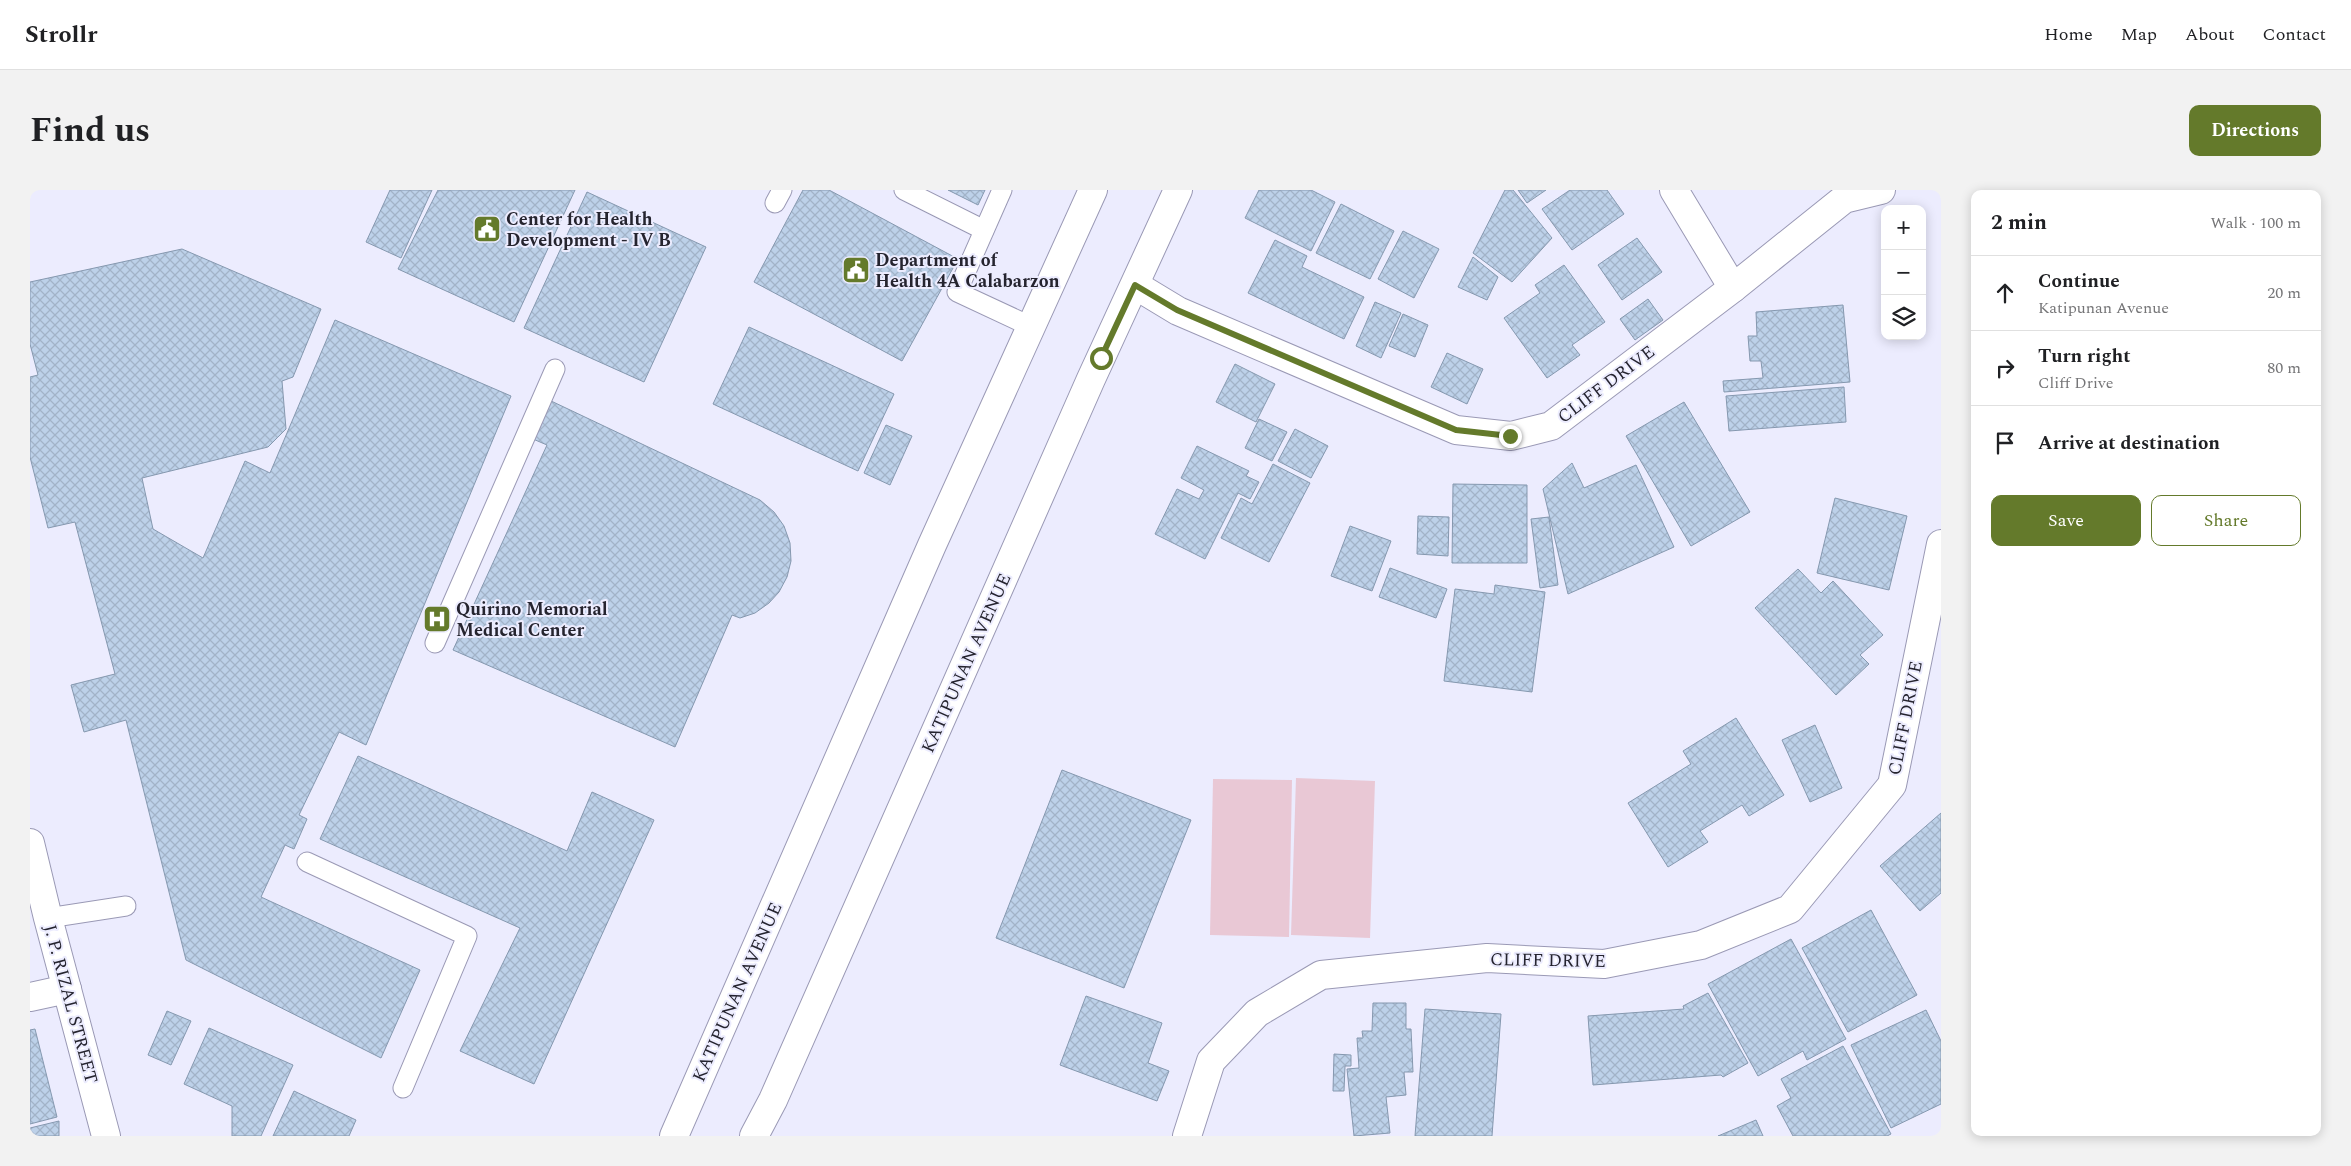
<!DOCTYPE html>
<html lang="en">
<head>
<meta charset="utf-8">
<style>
	:root { --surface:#fff; --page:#f2f2f2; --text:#202124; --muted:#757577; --line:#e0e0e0; --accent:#647a2b }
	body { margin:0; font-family:Spectral,serif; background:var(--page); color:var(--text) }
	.controls { position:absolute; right:15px; top:15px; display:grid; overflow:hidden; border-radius:10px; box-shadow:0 2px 12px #0003 }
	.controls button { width:45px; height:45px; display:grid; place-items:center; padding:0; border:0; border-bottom:1px solid var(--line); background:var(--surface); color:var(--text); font:25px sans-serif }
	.stop { position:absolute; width:15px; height:15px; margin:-11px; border:4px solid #647a2b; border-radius:50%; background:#fff }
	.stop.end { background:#647a2b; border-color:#fff; box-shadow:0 1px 5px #0008 }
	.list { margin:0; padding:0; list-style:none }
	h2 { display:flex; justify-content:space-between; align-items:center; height:65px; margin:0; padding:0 20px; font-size:21px }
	h2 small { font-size:16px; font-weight:400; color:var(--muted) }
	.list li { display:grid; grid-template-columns:32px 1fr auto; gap:15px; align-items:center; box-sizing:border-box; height:75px; padding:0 20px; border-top:1px solid var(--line) }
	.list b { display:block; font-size:19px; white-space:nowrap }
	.list p { margin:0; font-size:16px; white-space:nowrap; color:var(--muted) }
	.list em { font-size:16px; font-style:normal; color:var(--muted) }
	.actions { display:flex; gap:10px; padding:15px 20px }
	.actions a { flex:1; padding:11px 0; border:1px solid var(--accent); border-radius:10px; text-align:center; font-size:18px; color:var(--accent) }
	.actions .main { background:var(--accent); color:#fff }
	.icon { flex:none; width:28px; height:28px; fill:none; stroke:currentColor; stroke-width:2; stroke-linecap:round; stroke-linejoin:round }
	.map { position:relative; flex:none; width:1911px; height:946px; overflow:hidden; border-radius:10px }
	header { display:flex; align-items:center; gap:30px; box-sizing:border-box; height:70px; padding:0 25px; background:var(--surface); border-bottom:1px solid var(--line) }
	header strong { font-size:24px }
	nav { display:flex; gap:28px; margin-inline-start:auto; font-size:18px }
	.intro { display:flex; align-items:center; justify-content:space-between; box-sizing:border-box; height:120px; padding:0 30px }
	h1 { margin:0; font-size:35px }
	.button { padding:12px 22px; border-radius:10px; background:var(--accent); color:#fff; font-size:18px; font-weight:700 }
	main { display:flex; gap:30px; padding:0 30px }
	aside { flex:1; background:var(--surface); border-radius:10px; box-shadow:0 2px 12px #0003 }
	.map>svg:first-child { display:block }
</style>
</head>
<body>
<header>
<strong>Strollr</strong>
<nav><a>Home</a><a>Map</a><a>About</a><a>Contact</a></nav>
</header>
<div class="intro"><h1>Find us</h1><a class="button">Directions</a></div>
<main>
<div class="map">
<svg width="1911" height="946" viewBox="0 0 1911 946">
	<defs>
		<pattern id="building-cross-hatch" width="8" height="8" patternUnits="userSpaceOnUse" patternTransform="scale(1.25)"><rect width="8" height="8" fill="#bdd1e9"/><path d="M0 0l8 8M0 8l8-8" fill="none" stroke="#a2b3c8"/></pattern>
	</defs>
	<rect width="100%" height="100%" fill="#ececfe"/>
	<g fill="#e9c8d5">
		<polygon points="1266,588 1345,591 1340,748 1261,745"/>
		<polygon points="1183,589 1262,590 1259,747 1180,745"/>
	</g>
	<g fill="url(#building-cross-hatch)" stroke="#8598af">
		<polygon points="360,0 402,0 371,68 336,52"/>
		<polygon points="408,0 545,0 484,132 368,79"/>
		<polygon points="773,0 799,0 928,69 872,171 724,92"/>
		<polygon points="918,0 955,0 948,15"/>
		<polygon points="1229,0 1281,0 1305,12 1281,61 1215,28"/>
		<polygon points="1475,0 1483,0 1522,48 1482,92 1443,63"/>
		<polygon points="1488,0 1516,0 1497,13"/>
		<polygon points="1540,0 1577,0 1594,24 1542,60 1512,19"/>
		<polygon points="557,2 676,57 614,192 494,138"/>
		<polygon points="1311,14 1364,41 1340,89 1286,63"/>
		<polygon points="1373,41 1409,59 1384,108 1348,89"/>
		<polygon points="1607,48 1632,82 1592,110 1568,75"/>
		<polygon points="1245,50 1277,66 1272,77 1334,107 1314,149 1218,103"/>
		<polygon points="152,59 291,119 263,187 252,191 256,239 238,257 112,288 123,339 173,368 215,271 240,283 305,130 481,206 336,555 309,542 269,625 277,629 264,659 255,655 231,707 390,780 351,868 156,770 96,530 54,542 41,495 85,484 45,332 18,338 0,267 0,187 8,185 0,154 0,92"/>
		<polygon points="1443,67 1468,87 1457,110 1428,97"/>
		<polygon points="1534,75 1575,132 1542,155 1550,165 1517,188 1474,128 1510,103 1505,95"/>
		<polygon points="1618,109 1633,130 1605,150 1590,129"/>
		<polygon points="1345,112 1371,123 1351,168 1326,156"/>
		<polygon points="1813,115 1820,192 1694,202 1693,191 1733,188 1731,171 1720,171 1718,146 1727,146 1726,122"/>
		<polygon points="1373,124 1398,135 1385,167 1359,156"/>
		<polygon points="719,137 864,204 828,281 683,214"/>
		<polygon points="1417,163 1453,179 1437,214 1401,197"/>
		<polygon points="1205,174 1245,194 1226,232 1186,212"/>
		<polygon points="1814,197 1816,232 1699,241 1696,206"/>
		<polygon points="519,210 730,310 744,322 754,336 760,353 761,371 757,387 749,402 739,413 725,423 710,428 702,425 645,557 423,460 517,255 503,249"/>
		<polygon points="1654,212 1720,322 1661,356 1596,246"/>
		<polygon points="1229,229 1257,242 1242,271 1215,258"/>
		<polygon points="856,235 882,246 860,295 834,283"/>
		<polygon points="1265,239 1298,256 1281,288 1248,271"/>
		<polygon points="1167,256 1219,281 1216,286 1229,292 1220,309 1208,303 1175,369 1125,344 1147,299 1169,309 1174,300 1151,288"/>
		<polygon points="1542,273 1554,298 1606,275 1644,357 1538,404 1513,299"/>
		<polygon points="1243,274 1280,293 1239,372 1191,348 1211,308 1222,314"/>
		<polygon points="1423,294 1497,295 1497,373 1422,373"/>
		<polygon points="1805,308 1877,326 1859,400 1787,383"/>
		<polygon points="1388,326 1419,327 1418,366 1387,364"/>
		<polygon points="1519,327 1528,395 1510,398 1501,329"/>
		<polygon points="1320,336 1361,351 1342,401 1301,386"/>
		<polygon points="1360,378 1417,399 1406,428 1349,407"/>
		<polygon points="1768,379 1791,403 1803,391 1853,445 1830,465 1839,474 1806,505 1725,418"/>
		<polygon points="1465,395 1515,402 1502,502 1414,491 1425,399 1464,404"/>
		<polygon points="1706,528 1754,605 1719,626 1712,615 1670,641 1678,652 1638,677 1598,613 1661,574 1653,561"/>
		<polygon points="1785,535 1812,598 1780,612 1752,550"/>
		<polygon points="328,566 537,661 562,602 624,630 504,894 430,861 490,738 290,649"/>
		<polygon points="1032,580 1161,630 1094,798 966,748"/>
		<polygon points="1911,623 1911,703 1890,721 1850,676"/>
		<polygon points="1841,720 1887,805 1818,842 1772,758"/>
		<polygon points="1761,749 1816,849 1777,870 1773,861 1728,886 1678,794"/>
		<polygon points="1678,803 1718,873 1693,887 1691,885 1563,895 1558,826 1654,819 1653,816"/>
		<polygon points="1056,806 1132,833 1118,873 1139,881 1127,911 1030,875"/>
		<polygon points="1343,813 1376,813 1376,839 1381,839 1383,882 1374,882 1376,905 1356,907 1360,943 1324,946 1317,879 1329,878 1327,848 1333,848 1332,841 1342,841"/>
		<polygon points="1395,819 1471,824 1462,946 1385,946"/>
		<polygon points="1896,820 1911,851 1911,914 1861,938 1821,855"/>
		<polygon points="137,821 161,831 141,875 118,865"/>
		<polygon points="179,838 263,875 231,946 202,946 202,916 154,894"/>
		<polygon points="5,839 27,927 0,934 0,840"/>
		<polygon points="1813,856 1861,944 1857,946 1763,946 1747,916 1761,908 1751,889"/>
		<polygon points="1304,864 1321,865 1321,876 1315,876 1314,901 1303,901"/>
		<polygon points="264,901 326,930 319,946 243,946"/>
		<polygon points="1726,930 1733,946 1688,946"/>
		<polygon points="29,931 29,946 0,946 0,938"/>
	</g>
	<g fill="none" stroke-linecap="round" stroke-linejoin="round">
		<g stroke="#9a99b5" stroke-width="21">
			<g id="lane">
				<polyline points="874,0 954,40"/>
				<polyline points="972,0 927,102 1000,136"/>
				<polyline points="745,13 752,0"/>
				<polyline points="405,453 525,179"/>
				<polyline points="277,672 437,746 373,898"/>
				<polyline points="18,728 96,716"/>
			</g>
		</g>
		<g stroke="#9a99b5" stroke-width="30">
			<g id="street">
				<polyline points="1644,0 1703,98"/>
				<polyline points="1105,95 1148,121 1426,240 1481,246 1521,236 1703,98 1814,9 1851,0"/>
				<polyline points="0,807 37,799"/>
				<polyline points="1157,946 1181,871 1227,823 1291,785 1457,768 1574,774 1671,755 1760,719 1862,595 1911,354"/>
			</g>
		</g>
		<g stroke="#9a99b5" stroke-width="30">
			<polyline id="secondary" points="0,653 18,728 76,946"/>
		</g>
		<g stroke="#9a99b5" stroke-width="30">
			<g id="primary">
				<polyline points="644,946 902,355 1063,0"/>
				<polyline points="724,946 743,910 1061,189 1148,0"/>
			</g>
		</g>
		<use href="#lane" stroke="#fff" stroke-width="19"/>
		<use href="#street" stroke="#fff" stroke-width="28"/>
		<use href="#secondary" stroke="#fff" stroke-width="28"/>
		<use href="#primary" stroke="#fff" stroke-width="28"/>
	</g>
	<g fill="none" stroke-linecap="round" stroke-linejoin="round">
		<polyline stroke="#647a2b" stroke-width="6" points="1071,168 1105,95 1147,120 1426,240 1480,246"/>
	</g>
	<defs>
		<g id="civic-square" transform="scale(1.4375)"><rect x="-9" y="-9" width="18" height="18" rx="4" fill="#647a2b" stroke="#ececfe"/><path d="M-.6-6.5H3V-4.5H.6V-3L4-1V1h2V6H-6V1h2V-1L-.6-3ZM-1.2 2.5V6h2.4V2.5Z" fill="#fff"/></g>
		<g id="hospital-square" transform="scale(1.4375)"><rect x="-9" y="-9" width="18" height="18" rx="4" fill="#647a2b" stroke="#ececfe"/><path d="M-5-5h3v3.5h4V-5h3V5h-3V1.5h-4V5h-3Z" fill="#fff"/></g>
	</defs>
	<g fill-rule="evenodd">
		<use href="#civic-square" x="457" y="39"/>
		<use href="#civic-square" x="826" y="80"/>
		<use href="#hospital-square" x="407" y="429"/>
	</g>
	<g text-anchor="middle" stroke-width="4" stroke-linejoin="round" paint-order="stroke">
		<g font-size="18" font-weight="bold" fill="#25242f" stroke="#ececfe" text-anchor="start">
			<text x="476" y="35">Center for Health<tspan x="476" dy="21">Development - IV B</tspan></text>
			<text x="845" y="76">Department of<tspan x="845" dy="21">Health 4A Calabarzon</tspan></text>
			<text x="426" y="425">Quirino Memorial<tspan x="426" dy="21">Medical Center</tspan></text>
		</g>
		<g font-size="18" fill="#25242f" stroke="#ececfe">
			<text transform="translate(1576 194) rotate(-37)" y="6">CLIFF DRIVE</text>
			<text transform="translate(936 473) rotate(-66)" y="6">KATIPUNAN AVENUE</text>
			<text transform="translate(1875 528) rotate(-79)" y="6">CLIFF DRIVE</text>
			<text transform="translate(1518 770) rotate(1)" y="6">CLIFF DRIVE</text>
			<text transform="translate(707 802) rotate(-66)" y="6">KATIPUNAN AVENUE</text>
			<text transform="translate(41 814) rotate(75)" y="6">J. P. RIZAL STREET</text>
		</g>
	</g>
</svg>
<div class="controls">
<button>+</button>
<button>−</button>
<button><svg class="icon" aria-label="layers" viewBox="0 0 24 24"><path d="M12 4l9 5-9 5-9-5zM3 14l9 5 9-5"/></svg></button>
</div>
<div class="stop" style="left:1071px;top:168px"></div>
<div class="stop end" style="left:1480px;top:246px"></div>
</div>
<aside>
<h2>2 min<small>Walk · 100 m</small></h2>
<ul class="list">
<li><svg class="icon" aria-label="ahead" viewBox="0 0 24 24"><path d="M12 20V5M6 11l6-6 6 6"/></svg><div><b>Continue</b><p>Katipunan Avenue</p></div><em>20 m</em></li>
<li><svg class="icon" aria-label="right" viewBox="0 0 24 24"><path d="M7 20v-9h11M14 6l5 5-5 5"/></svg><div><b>Turn right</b><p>Cliff Drive</p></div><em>80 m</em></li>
<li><svg class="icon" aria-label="arrive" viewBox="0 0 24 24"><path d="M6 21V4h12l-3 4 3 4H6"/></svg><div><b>Arrive at destination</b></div></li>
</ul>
<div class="actions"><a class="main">Save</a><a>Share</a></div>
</aside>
</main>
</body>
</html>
